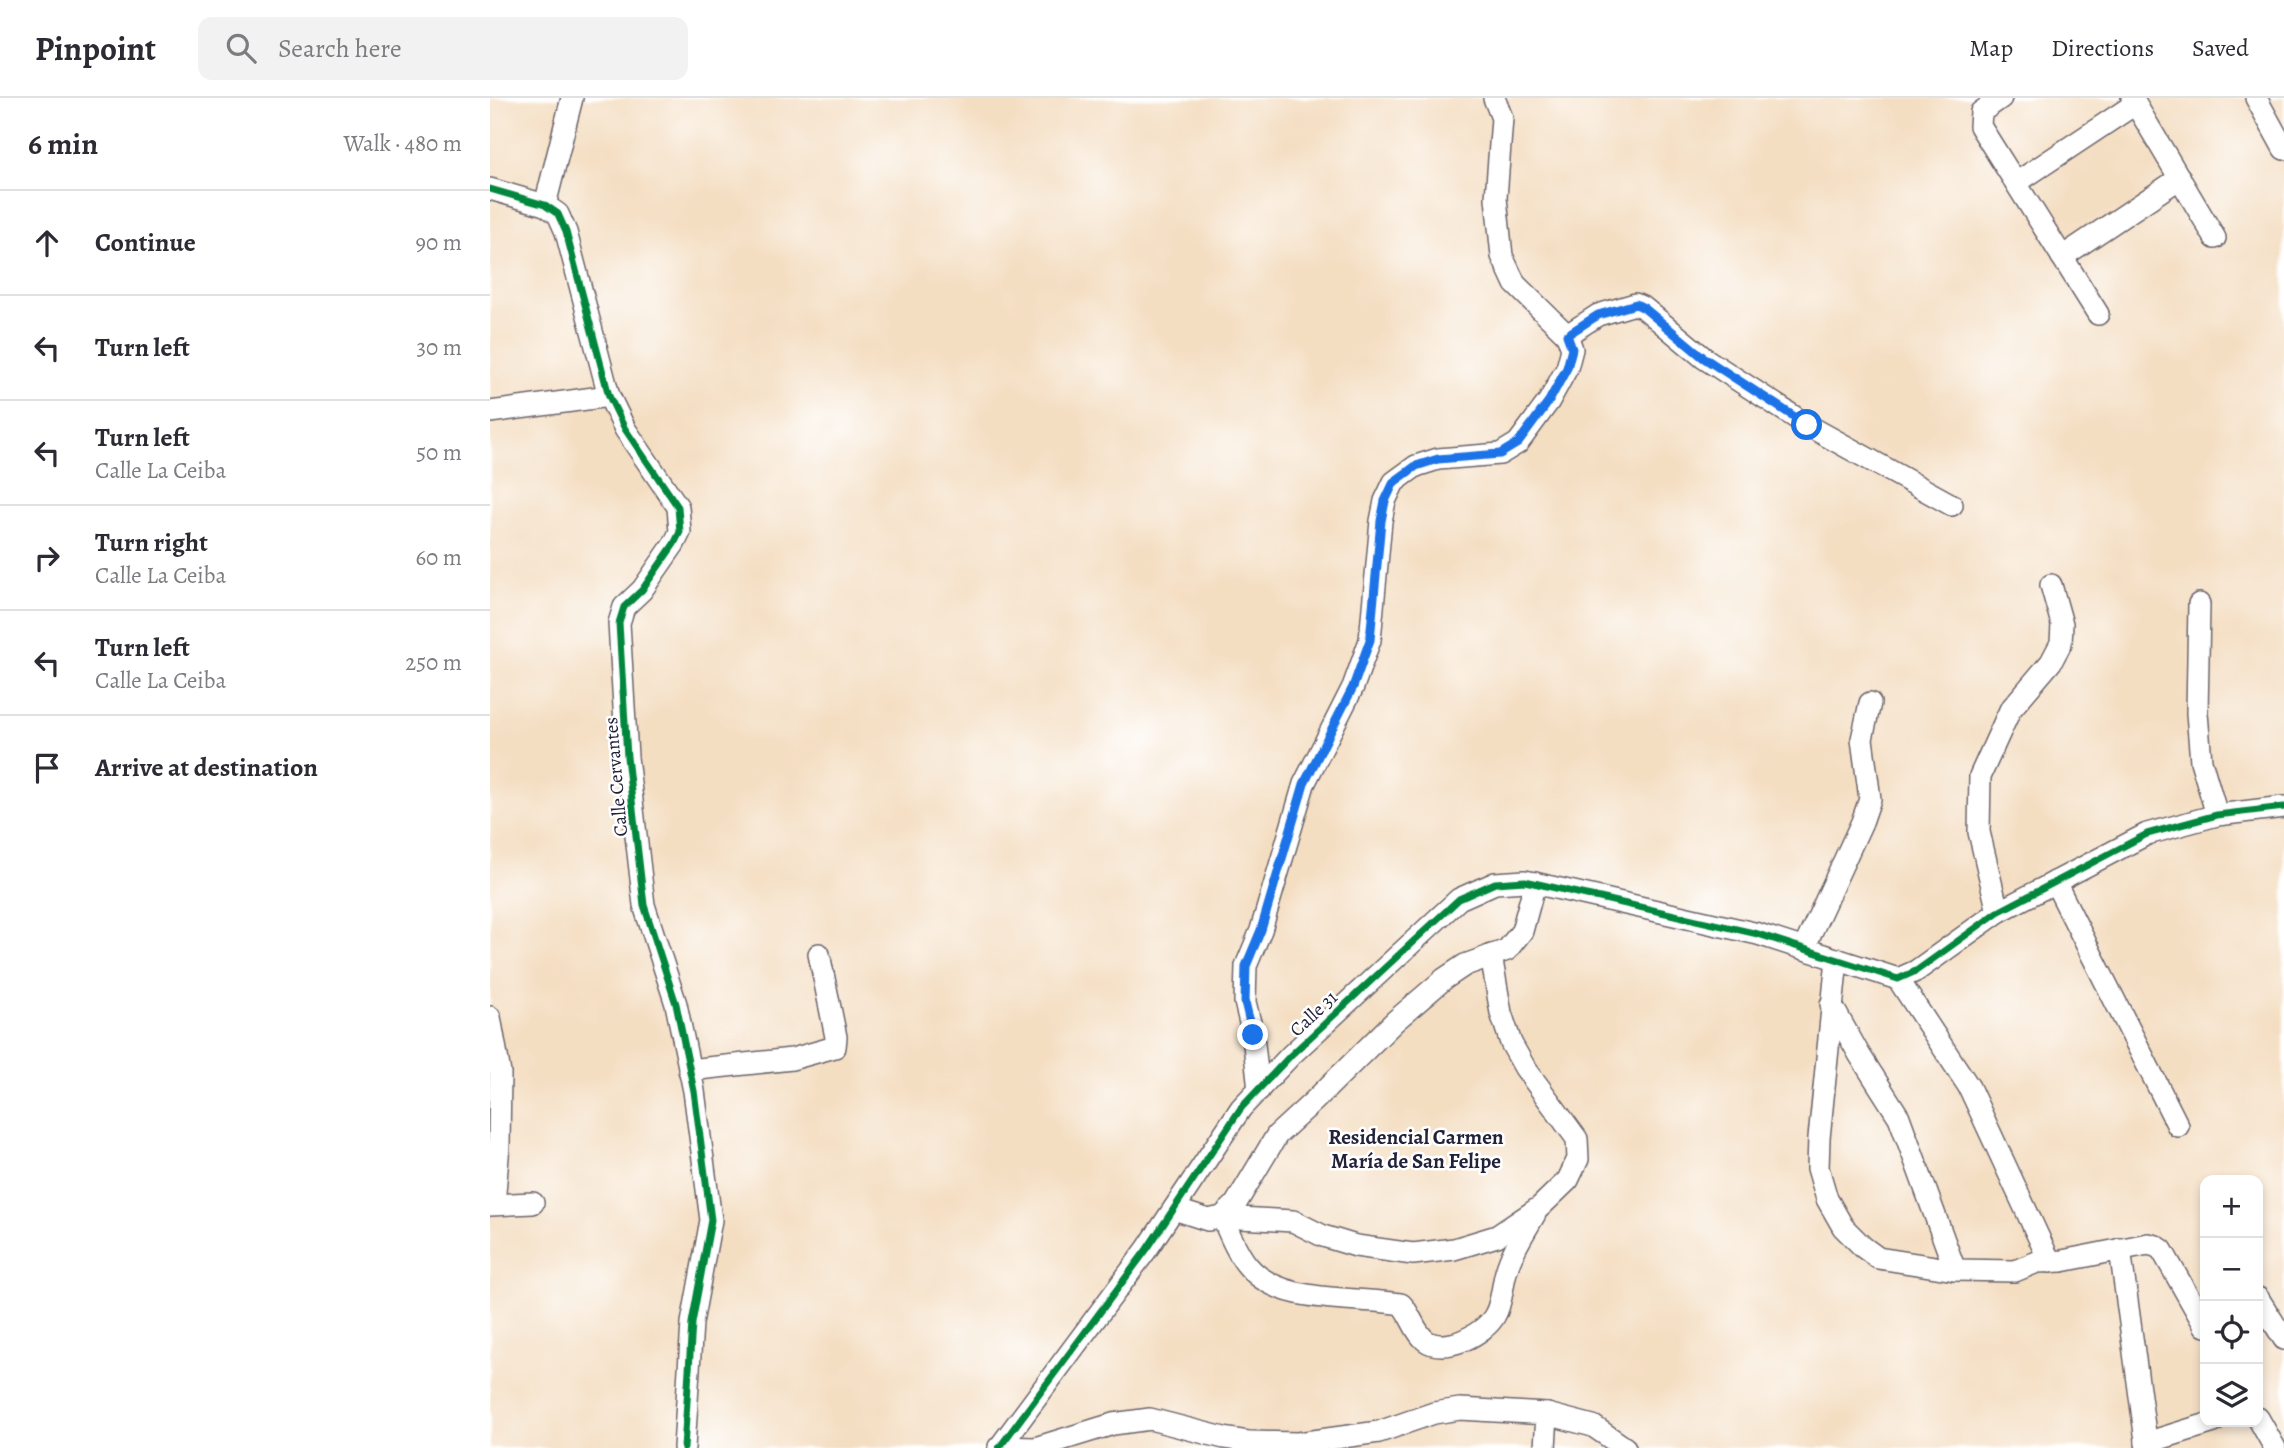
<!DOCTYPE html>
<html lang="en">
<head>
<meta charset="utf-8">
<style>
	:root { --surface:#fff; --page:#f2f2f3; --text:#2b2b33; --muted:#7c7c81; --line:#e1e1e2 }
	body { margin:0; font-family:Alegreya,serif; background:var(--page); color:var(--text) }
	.controls { position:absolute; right:21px; bottom:21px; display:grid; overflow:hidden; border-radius:14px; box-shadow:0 4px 10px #0003 }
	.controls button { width:63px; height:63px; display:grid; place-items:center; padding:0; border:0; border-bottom:2px solid var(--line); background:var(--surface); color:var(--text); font:35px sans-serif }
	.stop { position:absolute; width:21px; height:21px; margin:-16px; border:5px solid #1a73e8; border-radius:50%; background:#fff }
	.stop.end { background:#1a73e8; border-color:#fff; box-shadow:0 2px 7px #0008 }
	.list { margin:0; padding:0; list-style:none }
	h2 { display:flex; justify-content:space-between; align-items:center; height:91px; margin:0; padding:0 28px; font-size:30px }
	h2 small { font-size:23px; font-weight:400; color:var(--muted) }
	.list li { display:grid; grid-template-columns:46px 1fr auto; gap:21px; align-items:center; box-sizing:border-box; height:105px; padding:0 28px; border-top:2px solid var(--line) }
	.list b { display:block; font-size:26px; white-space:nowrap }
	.list p { margin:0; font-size:23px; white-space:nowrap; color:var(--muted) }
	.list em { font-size:23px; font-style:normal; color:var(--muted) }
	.icon { flex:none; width:38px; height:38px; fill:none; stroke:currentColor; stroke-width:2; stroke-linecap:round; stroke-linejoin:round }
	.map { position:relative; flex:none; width:1794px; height:1350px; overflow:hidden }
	header { display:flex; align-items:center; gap:42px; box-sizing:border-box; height:98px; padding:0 35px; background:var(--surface); border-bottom:2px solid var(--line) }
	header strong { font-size:33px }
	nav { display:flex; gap:38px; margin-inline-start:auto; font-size:24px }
	.search { width:490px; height:63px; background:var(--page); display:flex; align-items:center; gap:18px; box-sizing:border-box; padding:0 24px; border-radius:14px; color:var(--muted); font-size:26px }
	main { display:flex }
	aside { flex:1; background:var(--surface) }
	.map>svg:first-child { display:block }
</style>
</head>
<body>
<header>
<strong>Pinpoint</strong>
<div class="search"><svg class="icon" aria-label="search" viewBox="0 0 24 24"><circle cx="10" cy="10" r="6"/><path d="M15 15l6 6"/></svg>Search here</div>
<nav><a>Map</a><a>Directions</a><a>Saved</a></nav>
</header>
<main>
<aside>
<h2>6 min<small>Walk · 480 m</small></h2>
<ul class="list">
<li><svg class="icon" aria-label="ahead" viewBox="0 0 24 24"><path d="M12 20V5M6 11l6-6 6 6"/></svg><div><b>Continue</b></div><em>90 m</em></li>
<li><svg class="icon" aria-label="left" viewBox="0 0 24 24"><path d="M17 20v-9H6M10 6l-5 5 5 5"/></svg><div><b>Turn left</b></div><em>30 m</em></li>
<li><svg class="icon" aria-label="left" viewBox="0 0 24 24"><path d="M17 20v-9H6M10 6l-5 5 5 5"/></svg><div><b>Turn left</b><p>Calle La Ceiba</p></div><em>50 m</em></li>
<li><svg class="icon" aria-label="right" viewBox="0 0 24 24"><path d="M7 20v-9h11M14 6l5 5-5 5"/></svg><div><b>Turn right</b><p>Calle La Ceiba</p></div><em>60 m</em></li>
<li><svg class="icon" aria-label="left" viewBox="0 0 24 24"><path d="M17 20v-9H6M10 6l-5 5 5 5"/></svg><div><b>Turn left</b><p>Calle La Ceiba</p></div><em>250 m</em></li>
<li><svg class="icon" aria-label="arrive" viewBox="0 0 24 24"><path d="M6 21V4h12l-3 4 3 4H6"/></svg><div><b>Arrive at destination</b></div></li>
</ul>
</aside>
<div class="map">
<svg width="1794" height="1350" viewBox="0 0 1794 1350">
	<rect width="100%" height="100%" fill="#fff"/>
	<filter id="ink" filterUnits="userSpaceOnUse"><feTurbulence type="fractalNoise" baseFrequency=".0143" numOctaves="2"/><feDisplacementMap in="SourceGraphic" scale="14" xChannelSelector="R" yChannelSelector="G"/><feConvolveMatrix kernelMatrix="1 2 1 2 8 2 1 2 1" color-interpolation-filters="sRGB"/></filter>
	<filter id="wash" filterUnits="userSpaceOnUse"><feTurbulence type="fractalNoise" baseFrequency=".00686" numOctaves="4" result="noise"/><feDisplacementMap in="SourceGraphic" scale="28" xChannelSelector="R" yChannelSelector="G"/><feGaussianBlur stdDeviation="1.57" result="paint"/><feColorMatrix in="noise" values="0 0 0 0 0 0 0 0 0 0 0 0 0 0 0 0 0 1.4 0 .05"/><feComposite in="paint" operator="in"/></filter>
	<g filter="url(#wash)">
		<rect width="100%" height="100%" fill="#f4dec2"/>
	</g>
	<g filter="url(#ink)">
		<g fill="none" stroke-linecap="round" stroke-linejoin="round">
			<g stroke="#6c646a" stroke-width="24">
				<g id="minor">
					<polyline points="1511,0 1491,14 1490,28 1608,216"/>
					<polyline points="1642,0 1725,140"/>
					<polyline points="1766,0 1794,51"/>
					<polyline points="1526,85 1645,6"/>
					<polyline points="0,91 55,107 68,116 76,134 119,298 135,331 188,409 190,434 184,446 152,492 134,509 129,525 137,659 154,807 186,906 204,993 221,1122 202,1225 194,1350"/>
					<polyline points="55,107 82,0"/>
					<polyline points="1572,159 1690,80"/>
					<polyline points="1077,237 1108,217 1145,206 1154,210 1214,260 1317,327 1462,407"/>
					<polyline points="0,314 119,298"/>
					<polyline points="1709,506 1707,615 1711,663 1727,717"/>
					<polyline points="1565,784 1688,1028"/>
					<polyline points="1508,814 1489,734 1490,678 1520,612 1561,564 1571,545 1572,526 1561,487"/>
					<polyline points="1314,850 1372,724 1380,701 1372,641 1380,605"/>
					<polyline points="1347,861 1329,1040 1328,1070 1337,1101 1353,1129 1373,1149 1388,1160 1465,1172 1525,1173 1547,1164 1572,1163 1658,1146 1666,1148 1672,1152 1715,1228"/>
					<polyline points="1408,881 1479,989 1560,1164"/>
					<polyline points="1341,906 1369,956 1409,1019 1465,1172"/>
					<polyline points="0,919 10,975 9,1047 4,1106"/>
					<polyline points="199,972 302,961 345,949 346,939 329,856"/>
					<polyline points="769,992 763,937 755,904 756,868 771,832 814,686 863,589 880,542 891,423 895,403 904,384 926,368 948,361 1010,356 1028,345 1059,303 1077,270 1082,251 1077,237 1025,186 1012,158 1006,100 1012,20 1004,0"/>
					<polyline points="0,1107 43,1105"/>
					<polyline points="684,1111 718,1122 732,1119 745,1107 787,1037 824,1003 905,923 954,881 975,867 1017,852 1032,833 1045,785"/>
					<polyline points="732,1119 803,1123 833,1138 866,1148 923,1156 964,1151 1007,1138 1050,1109 1078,1082 1088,1061 1087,1041 1035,970 1021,945 1011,915 1001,857"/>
					<path d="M732,1119C739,1134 746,1154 757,1167C790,1208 864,1198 911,1206C921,1216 924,1233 935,1242C954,1257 995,1236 1005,1217C1012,1205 1012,1188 1016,1174C1022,1153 1034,1135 1045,1116"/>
					<polyline points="1630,1151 1657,1350"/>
					<polyline points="1768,1200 1794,1241"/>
					<polyline points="1768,1320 1785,1350"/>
					<polyline points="1656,1345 1724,1324"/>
					<polyline points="509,1349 545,1350 623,1326 660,1321 734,1340 759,1344 808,1345 889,1334 944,1315 970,1311 1057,1316 1103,1328 1135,1350"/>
					<polyline points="509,1350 657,1151 751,1010 801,957 969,801 1005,785 1035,783 1268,836 1408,881 1426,873 1447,858 1508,814 1657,736 1727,717 1794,709"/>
					<polyline points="1055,1350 1057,1316"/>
				</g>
			</g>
			<use href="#minor" stroke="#fff" stroke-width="21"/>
			<g stroke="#fff" stroke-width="11">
				<g id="cycleway">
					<polyline points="0,91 55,107 68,116 76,134 119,298 135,331 188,409 190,434 184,446 152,492 134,509 129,525 137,659 154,807 186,906 204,993 221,1122 202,1225 194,1350"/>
					<polyline points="509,1350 657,1151 751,1010 801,957 969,801 1005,785 1035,783 1268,836 1408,881 1426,873 1447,858 1508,814 1657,736 1727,717 1794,709"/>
				</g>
			</g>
			<use href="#cycleway" stroke="#00873e" stroke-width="7"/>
		</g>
	</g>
	<g fill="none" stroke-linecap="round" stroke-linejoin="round" filter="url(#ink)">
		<polyline stroke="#1a73e8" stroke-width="9" points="763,937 755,904 756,868 771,832 814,686 863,589 880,542 891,423 895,403 904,384 926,368 948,361 1010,356 1028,345 1059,303 1077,270 1082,251 1077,237 1108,217 1146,206 1154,210 1214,260 1317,327"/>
	</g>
	<g text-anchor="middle" stroke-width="5" stroke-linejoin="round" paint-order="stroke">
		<g font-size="19" fill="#22223b" stroke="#fff">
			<text transform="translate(125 679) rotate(-95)" y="7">Calle Cervantes</text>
			<text transform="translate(823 915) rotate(-43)" y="7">Calle 31</text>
		</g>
		<g font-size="21" font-weight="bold" fill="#22223b" stroke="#fff">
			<text x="926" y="1046">Residencial Carmen<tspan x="926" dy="24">María de San Felipe</tspan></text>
		</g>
	</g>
</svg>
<div class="controls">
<button>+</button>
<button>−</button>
<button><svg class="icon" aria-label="locate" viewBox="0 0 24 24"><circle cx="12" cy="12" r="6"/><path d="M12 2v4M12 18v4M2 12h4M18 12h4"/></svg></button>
<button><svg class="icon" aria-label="layers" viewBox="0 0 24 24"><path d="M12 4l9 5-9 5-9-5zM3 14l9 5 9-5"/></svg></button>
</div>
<div class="stop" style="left:1317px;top:327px"></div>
<div class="stop end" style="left:763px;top:937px"></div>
</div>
</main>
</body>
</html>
